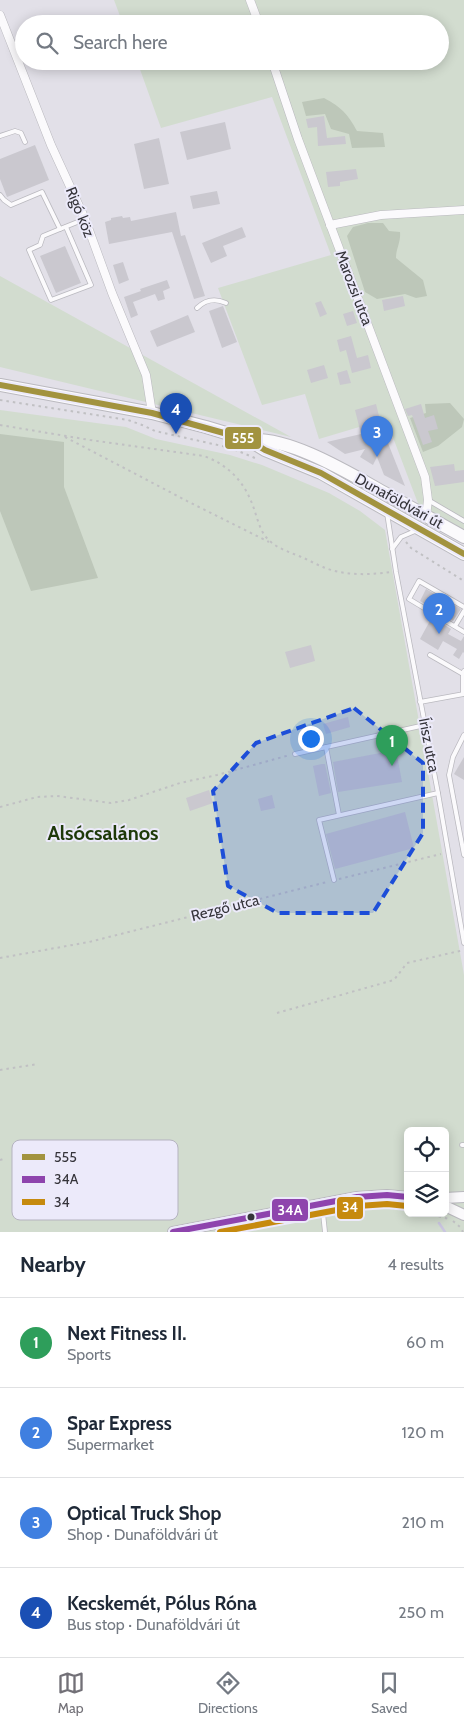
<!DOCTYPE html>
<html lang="en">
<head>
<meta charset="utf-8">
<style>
	:root { --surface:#fff; --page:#f2f2f3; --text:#1f2937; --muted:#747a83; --line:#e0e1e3; --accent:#727077 }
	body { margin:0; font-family:Cabin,sans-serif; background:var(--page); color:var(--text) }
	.controls { position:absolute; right:15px; bottom:15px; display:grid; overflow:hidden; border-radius:8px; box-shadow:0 2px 12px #0003 }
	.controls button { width:45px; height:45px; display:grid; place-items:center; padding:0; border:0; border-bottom:1px solid var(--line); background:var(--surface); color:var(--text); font:25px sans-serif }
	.you { position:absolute; left:310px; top:738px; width:18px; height:18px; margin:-12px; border:4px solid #fff; border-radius:50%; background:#1a73e8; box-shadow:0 0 0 8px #1a73e833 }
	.badge { display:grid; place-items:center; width:32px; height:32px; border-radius:50%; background:var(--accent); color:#fff; font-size:16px; font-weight:700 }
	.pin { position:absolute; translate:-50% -41px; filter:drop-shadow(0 1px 2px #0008) }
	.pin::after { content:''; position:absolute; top:26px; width:18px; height:15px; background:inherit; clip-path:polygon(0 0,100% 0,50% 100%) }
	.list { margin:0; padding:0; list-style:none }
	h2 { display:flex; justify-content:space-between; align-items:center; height:65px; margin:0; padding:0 20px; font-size:21px }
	h2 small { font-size:16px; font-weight:400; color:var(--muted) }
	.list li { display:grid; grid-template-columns:32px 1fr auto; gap:15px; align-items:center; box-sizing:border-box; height:90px; padding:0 20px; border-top:1px solid var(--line) }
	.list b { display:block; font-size:19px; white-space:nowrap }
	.list p { margin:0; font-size:16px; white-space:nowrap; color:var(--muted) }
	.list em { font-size:16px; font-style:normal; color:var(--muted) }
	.icon { flex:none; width:28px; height:28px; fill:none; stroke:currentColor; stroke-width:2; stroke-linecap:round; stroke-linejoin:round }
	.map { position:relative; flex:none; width:464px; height:1232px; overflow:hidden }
	.search { position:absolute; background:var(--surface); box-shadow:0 2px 12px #0003; left:15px; right:15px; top:15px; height:55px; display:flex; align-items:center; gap:12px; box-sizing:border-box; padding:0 18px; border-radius:28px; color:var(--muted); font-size:19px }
	.sheet { height:425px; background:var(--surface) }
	nav { display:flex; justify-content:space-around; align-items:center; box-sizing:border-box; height:70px; border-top:1px solid var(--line); background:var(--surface); font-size:14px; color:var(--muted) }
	nav a { display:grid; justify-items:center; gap:2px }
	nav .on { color:var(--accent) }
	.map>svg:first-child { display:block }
</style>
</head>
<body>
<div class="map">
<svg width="464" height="1232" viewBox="0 0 464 1232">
	<rect width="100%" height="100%" fill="#e2e0e8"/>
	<g fill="#d2dccf" fill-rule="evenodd">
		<polygon points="114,0 464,0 464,532 419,506 386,419 319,439 305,394 262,405 218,288 331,255 272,97 161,128 137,61 440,61 440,24 123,24"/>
		<polygon points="0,276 291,437 0,367"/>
		<path d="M0,410L126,427L156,439L230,455L262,465L329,493L360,511L385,530L464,975V1232H0ZM408,1131H445V1213H408Z"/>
	</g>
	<g fill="#bdc7b9">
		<path d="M324,98C341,107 348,114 357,131L383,133L385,147L352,148L349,134L331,129L325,114L306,116L302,102Z"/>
		<path d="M368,223H383L389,231L400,232C401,242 396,248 396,258L423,280L427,296L416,298L405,294L377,299L365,292L347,236L353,227Z"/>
		<polygon points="450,403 464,419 462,427 438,446 423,452 410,418 426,413 425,404"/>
		<polygon points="0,434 64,442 64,487 98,578 31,591 0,511"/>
	</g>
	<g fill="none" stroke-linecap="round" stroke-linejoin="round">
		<polyline stroke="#cac5e0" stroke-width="2.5" points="439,1223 445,1232"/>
	</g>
	<g fill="#cac8cf">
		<polygon points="324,116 327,138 345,136 346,144 318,146 317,127 308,128 306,119"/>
		<polygon points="225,122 231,149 187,160 180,132"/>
		<polygon points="159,138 169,184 144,189 134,144"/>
		<polygon points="35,145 49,180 7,197 0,179 0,159"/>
		<polygon points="356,169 358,179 340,182 340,186 328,187 326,172"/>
		<polygon points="217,191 220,204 193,209 190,196"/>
		<polygon points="176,212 181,236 185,235 205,296 194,299 172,232 109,244 105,222 111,220 111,218 122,216 123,218 130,217 131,221"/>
		<polygon points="242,227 246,237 223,246 227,256 211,263 202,243"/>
		<polygon points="65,246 81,283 56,293 40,256"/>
		<polygon points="123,262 129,280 119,284 113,265"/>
		<polygon points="167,280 170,288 163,291 165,299 158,301 155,294 133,302 138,315 131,318 124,297 141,291 140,289"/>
		<polygon points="403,296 405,306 384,311 382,300"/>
		<polygon points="321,301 327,314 320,317 315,303"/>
		<polygon points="223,306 237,342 222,348 209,311"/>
		<polygon points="353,311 357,323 347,326 343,314"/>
		<polygon points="188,315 195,332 157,347 150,331"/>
		<polygon points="351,336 357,358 368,355 371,368 352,373 346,350 340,352 337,340"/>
		<polygon points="324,365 328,378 311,383 307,370"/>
		<polygon points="347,370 351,383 340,385 337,373"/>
		<polygon points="376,404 382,428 405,486 384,475 377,457 373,465 360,457 365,449 345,454 327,442 361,434 355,410"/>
		<polygon points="421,404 425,418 434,415 438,429 428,431 432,442 423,445 412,415 408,416 405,409"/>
		<polygon points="454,464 455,471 464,470 464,482 435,486 430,467"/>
		<polygon points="426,589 461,609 453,621 420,601"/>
		<polygon points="432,617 451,629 448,634 461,641 464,636 464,653 463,652 459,659 453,655 457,649 443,641 438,650 420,639"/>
		<polygon points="311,645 315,661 290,668 285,652"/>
		<polygon points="348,717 350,727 326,734 323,724"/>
		<polygon points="396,750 402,782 338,792 333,762"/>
		<polygon points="464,757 464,780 454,774"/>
		<polygon points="322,764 325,764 331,793 319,796 313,766"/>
		<polygon points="209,790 213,803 190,811 186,798"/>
		<polygon points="272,795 275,808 261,811 258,799"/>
		<polygon points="405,812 414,848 335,869 326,834"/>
	</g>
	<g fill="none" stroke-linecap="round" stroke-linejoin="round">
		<g stroke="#bab9bf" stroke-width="5.5">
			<g id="service">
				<polyline points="0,136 15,131 21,133 25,142"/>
				<polyline points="0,195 4,200 11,205 42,192 60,229 85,219"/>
				<polyline points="60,229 43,236 40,245 29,250 51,300 91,285 66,227"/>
				<path d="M197,308C206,299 215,298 226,303"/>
				<polyline points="428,500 464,521"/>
				<polyline points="387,513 396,572 438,793 464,943"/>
				<polyline points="392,549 401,537 415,531"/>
				<polyline points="464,607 419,581 409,599 464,632"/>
				<polyline points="455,626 464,611"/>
				<polyline points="430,655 463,674"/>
				<polyline points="463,694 463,674 464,671"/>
				<polyline points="420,702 464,694"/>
				<polyline points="464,735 453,757 449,775 464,855"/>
				<polyline points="326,747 339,815"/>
				<polyline points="295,754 425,725"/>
				<polyline points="334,880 319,820 438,793"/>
				<polyline points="462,1145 464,1145"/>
				<polyline points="322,1204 325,1232"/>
			</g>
		</g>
		<g stroke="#bab9bf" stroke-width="9">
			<g id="minor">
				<polyline points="250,0 259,24"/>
				<polyline points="0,15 51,145 85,219 112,293 146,375 152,413"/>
				<polyline points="272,61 298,139 425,477 428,500 426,516"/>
				<polyline points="330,225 381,215 464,210"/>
			</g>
		</g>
		<g stroke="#bab9bf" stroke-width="12">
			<g id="tertiary">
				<polyline points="445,1198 464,1197"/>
				<polyline points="445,1206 464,1215"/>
				<polyline points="173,1232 357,1197 387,1195 408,1197"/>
			</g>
		</g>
		<g stroke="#bab9bf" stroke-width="14">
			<g id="primary">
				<polyline points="0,385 152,413 206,427 249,440 265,450 321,473 464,554"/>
				<path d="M249,440C290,437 347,472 383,492C410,507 437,522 464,537"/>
			</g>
		</g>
		<g stroke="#c0c0c3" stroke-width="2" stroke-dasharray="2.5 4" stroke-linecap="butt">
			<polyline points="0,400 128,420 142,425 155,431 231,448 255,458"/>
			<path d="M0,425L90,440L204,456C228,465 244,481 253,506C256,514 258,523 262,531C270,546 284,550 299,556C307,559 315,564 323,567C344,576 369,575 391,572"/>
			<polyline points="65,437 189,502 269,542"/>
			<polyline points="406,542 411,548 464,581"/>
			<polyline points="0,807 37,797 57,796 111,803 129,800 180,783 217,775 290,755"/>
			<polyline points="339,879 441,854"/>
			<polyline points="0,958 89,942 327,882"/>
			<polyline points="277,1013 394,980 407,963 464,950"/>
			<polyline points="0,1070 38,1064"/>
			<polyline points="0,1160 3,1159"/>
			<polyline points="373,1206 408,1210"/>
			<polyline points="426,1213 449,1219"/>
			<polyline points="453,1221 460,1227 463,1232"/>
		</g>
		<use href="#service" stroke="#fbfafc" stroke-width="4"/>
		<use href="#minor" stroke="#fbfafc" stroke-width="8"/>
		<use href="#tertiary" stroke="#fbfafc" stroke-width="10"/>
		<use href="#primary" stroke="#fbfafc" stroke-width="12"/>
		<g stroke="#eceafa" stroke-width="10">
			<polyline id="bus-1" points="0,385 152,413 249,440 265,450 321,473 464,554"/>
		</g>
		<g stroke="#eceafa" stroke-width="10">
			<polyline id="bus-2" points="173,1232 357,1197 387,1195 408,1197"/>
		</g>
		<g stroke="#eceafa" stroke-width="10">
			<polyline id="bus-3" points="220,1232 358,1206 387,1204 407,1206"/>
		</g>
		<use href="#bus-1" stroke="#a2933f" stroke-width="6"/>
		<use href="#bus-2" stroke="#8e44ad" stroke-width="6"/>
		<use href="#bus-3" stroke="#c68a0e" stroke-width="6"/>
	</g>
	<path fill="#1d4ed8" fill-opacity="0.2" stroke="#1d4ed8" stroke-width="4" stroke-dasharray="10 6" stroke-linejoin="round" d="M354,708L423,763V833L373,913H278L228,886L213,791L256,743Z"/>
	<circle fill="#35343a" stroke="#eceafa" stroke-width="2" cx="251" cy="1217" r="4.5"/>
	<g text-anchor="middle" stroke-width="4" stroke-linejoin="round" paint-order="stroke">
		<g font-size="15" fill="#35343a" stroke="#eceafa">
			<text transform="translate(80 212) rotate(68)" y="5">Rigó köz</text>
			<text transform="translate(354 288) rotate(69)" y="5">Marozsi utca</text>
			<text transform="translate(399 501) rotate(29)" y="5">Dunaföldvári út</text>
			<text transform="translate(429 745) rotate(79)" y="5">Írisz utca</text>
			<text transform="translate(225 908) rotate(-14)" y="5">Rezgő utca</text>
		</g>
		<g font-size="20" font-weight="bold" fill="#1e3909" stroke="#eceafa">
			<text x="103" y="840">Alsócsalános</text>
		</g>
	</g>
	<rect x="12" y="1140" width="166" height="80" rx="8" fill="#eceafa" stroke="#b5b3c0" stroke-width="1"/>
	<rect x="22" y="1154" width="23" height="6" fill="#a2933f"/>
	<rect x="22" y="1176" width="23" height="7" fill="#8e44ad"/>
	<rect x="22" y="1199" width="23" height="6" fill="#c68a0e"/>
	<g font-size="14" fill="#35343a">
		<text x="54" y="1162">555</text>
		<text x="54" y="1184">34A</text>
		<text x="54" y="1207">34</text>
	</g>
	<g stroke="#eceafa" stroke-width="2">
		<rect x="224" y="426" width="38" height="24" rx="5" fill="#a2933f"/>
		<rect x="336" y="1196" width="28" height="24" rx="5" fill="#c68a0e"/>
		<rect x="271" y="1198" width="38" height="24" rx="5" fill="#8e44ad"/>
	</g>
	<g font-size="14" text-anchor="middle" font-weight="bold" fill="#fff">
		<text x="243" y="443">555</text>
		<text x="350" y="1212">34</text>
		<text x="290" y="1215">34A</text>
	</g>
</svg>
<div class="controls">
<button><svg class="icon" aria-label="locate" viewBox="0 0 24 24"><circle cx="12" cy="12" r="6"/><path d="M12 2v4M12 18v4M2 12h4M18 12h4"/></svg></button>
<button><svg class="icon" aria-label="layers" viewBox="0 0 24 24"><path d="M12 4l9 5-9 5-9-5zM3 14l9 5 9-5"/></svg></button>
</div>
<div class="you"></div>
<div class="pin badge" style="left:392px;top:766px;background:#2e9e5b">1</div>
<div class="pin badge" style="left:439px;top:634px;background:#3f7fe0">2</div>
<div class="pin badge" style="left:377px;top:457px;background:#3f7fe0">3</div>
<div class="pin badge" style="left:176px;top:434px;background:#1a4fb4">4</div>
<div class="search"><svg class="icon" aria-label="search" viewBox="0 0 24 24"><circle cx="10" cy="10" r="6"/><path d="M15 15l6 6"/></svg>Search here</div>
</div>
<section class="sheet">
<h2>Nearby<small>4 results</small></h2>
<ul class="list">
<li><span class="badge" style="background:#2e9e5b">1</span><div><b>Next Fitness II.</b><p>Sports</p></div><em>60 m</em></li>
<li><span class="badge" style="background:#3f7fe0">2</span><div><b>Spar Express</b><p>Supermarket</p></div><em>120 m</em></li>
<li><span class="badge" style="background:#3f7fe0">3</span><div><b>Optical Truck Shop</b><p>Shop · Dunaföldvári út</p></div><em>210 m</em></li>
<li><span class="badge" style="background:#1a4fb4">4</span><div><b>Kecskemét, Pólus Róna</b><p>Bus stop · Dunaföldvári út</p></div><em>250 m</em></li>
</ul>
</section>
<nav>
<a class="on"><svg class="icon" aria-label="map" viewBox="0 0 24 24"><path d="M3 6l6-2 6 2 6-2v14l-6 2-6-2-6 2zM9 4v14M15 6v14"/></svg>Map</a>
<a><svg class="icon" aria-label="directions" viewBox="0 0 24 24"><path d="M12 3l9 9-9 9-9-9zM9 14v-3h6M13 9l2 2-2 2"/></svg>Directions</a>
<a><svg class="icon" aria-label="saved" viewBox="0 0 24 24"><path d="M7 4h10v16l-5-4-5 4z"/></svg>Saved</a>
</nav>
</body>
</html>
